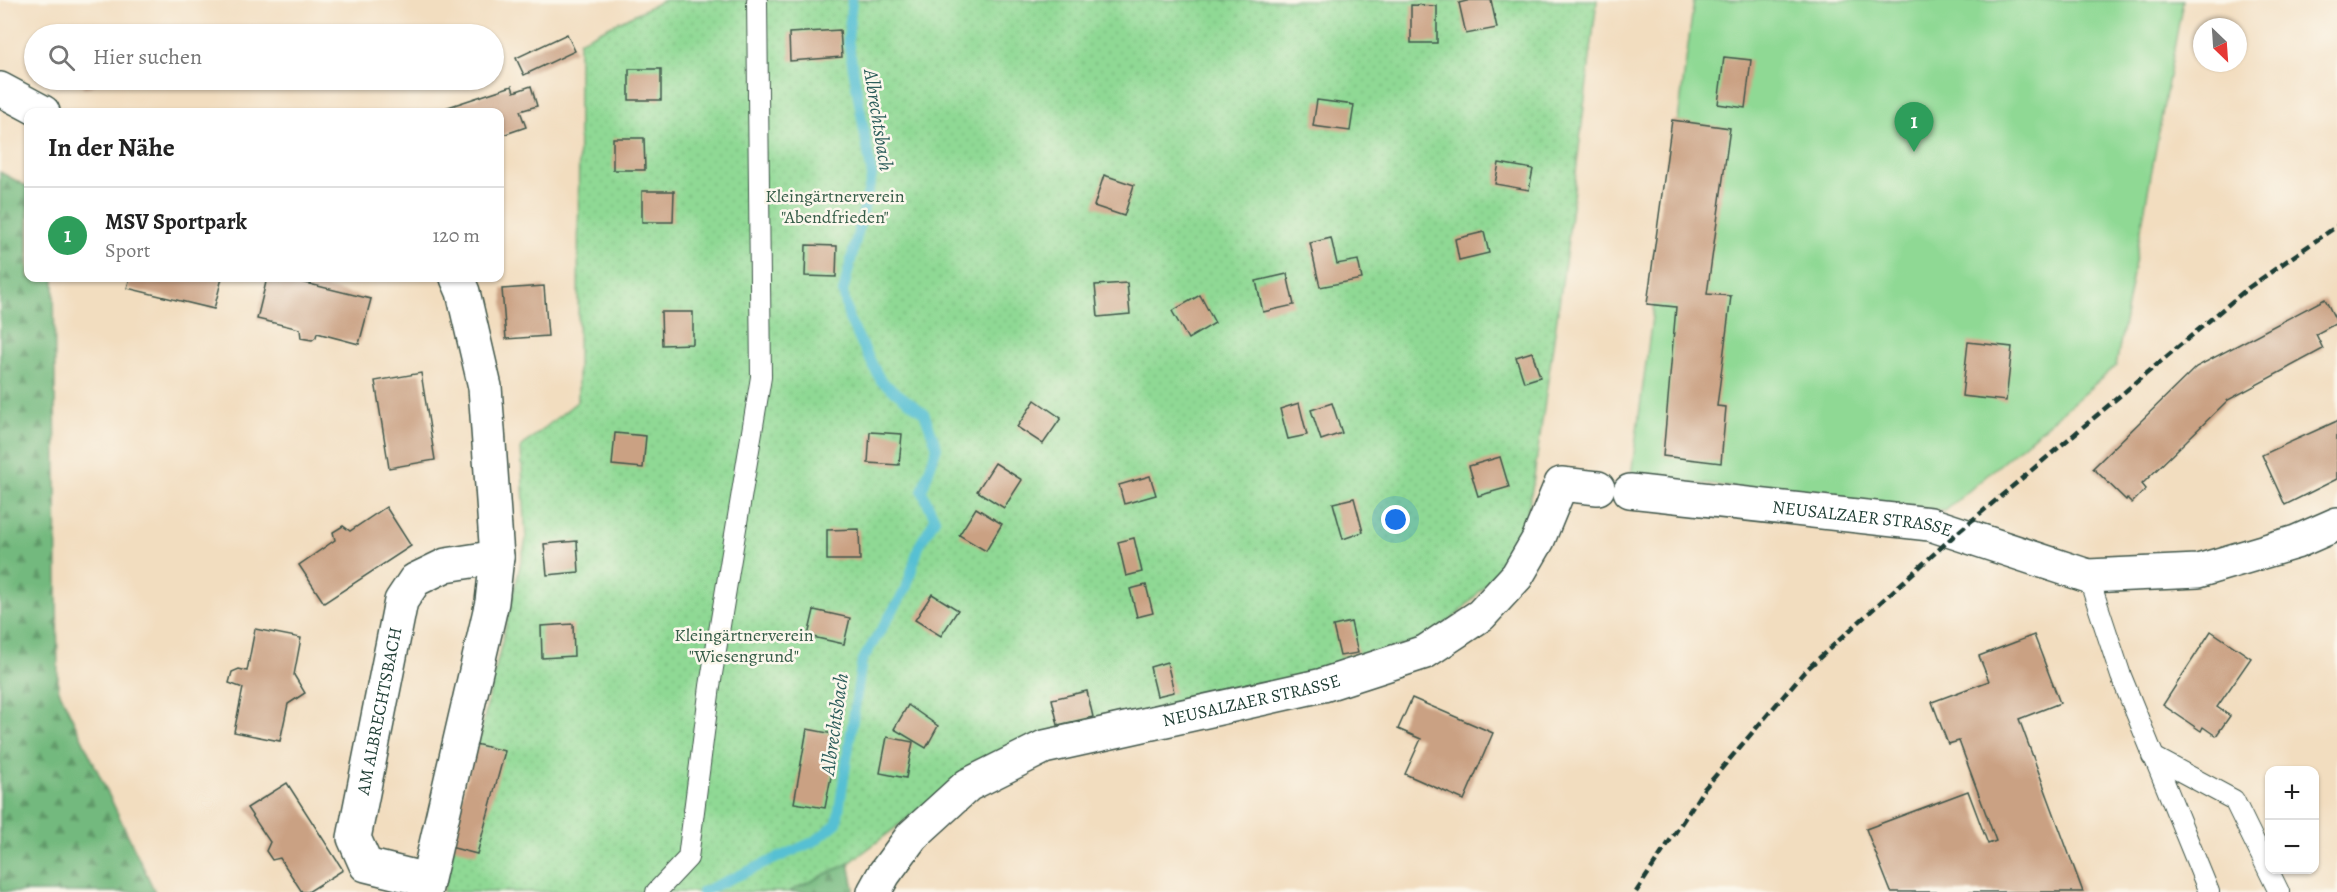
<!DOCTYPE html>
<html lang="de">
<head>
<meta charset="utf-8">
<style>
	:root { --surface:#fff; --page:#f6f6f6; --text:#222; --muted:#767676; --line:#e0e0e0; --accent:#ea580c }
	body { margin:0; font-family:Alegreya,serif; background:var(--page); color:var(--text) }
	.controls { position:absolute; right:18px; bottom:18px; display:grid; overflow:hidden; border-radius:12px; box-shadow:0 2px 4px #0004 }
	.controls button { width:54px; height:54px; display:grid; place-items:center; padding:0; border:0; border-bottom:2px solid var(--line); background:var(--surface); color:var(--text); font:30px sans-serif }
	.compass { position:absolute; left:2193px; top:18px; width:54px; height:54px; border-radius:50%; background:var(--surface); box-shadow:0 2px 4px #0004; rotate:155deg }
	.you { position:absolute; left:1396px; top:520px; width:21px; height:21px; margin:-15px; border:4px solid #fff; border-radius:50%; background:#1a73e8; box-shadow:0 0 0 9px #1a73e833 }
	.badge { display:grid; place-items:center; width:39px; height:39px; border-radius:50%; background:var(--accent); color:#fff; font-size:20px; font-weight:700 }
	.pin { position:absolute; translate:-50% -50px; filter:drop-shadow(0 2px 3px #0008) }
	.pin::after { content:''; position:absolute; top:32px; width:21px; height:18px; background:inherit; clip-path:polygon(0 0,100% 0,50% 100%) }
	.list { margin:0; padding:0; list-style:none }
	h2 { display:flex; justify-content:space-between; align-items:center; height:78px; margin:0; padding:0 24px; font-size:26px }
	h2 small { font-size:20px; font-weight:400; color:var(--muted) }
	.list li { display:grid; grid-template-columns:39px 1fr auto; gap:18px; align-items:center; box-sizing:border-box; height:96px; padding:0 24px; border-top:2px solid var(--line) }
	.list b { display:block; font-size:22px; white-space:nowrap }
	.list p { margin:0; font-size:20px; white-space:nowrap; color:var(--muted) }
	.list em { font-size:20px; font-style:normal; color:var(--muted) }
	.icon { flex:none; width:33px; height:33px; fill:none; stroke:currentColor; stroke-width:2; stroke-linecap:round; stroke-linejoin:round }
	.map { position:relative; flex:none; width:2337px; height:892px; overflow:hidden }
	.search { position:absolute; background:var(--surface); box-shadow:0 2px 4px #0004; left:24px; top:24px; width:480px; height:66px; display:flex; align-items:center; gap:15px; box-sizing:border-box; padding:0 21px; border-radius:33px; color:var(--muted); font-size:22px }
	.panel { position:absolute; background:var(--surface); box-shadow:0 2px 4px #0004; left:24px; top:108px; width:480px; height:174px; border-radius:12px }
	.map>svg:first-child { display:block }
</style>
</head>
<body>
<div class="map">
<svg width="2337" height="892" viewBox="0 0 2337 892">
	<defs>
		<pattern id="forest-firs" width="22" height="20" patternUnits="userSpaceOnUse" patternTransform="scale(1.5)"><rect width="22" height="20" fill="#73b97e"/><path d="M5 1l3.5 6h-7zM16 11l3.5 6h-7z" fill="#5e9868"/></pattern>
		<pattern id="garden-dots" width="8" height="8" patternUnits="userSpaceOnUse" patternTransform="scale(1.5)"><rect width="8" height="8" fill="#8fd994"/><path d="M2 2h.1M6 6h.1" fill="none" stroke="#7bbb80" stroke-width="1.8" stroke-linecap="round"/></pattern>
	</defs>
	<rect width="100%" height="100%" fill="#fbf7ec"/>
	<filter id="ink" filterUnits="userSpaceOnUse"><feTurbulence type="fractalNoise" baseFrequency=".0167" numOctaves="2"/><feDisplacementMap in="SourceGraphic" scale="12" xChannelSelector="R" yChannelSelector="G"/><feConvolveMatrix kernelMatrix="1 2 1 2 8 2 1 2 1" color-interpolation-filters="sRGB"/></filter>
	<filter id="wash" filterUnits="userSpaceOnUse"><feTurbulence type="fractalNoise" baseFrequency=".008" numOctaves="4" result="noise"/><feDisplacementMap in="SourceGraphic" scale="24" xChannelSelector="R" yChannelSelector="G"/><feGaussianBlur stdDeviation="1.35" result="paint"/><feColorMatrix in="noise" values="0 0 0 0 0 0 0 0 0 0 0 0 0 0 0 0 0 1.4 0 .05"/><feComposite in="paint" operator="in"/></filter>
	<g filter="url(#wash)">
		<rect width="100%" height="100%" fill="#f2ddbf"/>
		<g fill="url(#forest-firs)" stroke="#497b59" stroke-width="1.5">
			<polygon points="0,172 28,187 28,278 54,278 58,688 155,892 0,892"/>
			<polygon points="849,863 854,889 853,892 788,892"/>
		</g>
		<polygon fill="#8fd994" stroke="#578b64" stroke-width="1.5" points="1694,0 2183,0 2116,366 1945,511 1631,476"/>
		<polygon fill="url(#garden-dots)" stroke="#578b64" stroke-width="1.5" points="664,0 1597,0 1566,255 1533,484 1527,515 1511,553 1483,588 1455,617 1420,640 964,776 849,863 788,892 443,892 526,540 521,447 578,401 579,41"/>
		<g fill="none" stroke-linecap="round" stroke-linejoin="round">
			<polyline stroke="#56c0d3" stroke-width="10" points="702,892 815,841 837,823 862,661 906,589 919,546 935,519 922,491 937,447 924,413 881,381 849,319 843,292 872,176 848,40 852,0"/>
		</g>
		<g id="blocks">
			<g fill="#caa183">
				<polygon points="1470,0 1491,0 1497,28 1466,34 1459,3"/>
				<polygon points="1411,5 1437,6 1437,43 1411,43"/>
				<polygon points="840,30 842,57 790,61 789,33"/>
				<polygon points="567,34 575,51 524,75 516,58"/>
				<polygon points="1724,57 1751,60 1745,108 1718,104"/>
				<rect x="629" y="69" width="32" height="31"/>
				<polygon points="80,80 104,80 84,89"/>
				<polygon points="512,86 514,92 531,86 537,106 520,111 526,127 500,136 500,112 433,112"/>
				<polygon points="1317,100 1354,105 1350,131 1313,126"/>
				<polygon points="1672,120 1730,128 1707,294 1731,296 1717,406 1726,407 1721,463 1663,456 1676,307 1647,304"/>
				<polygon points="613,138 644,138 645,170 613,170"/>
				<polygon points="1499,163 1533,169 1529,190 1495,184"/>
				<polygon points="1104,175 1134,185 1124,216 1094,206"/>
				<polygon points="642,191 674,191 673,222 642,222"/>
				<polygon points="1484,232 1489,253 1459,260 1455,239"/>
				<polygon points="1331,238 1337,264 1358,260 1362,279 1320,287 1310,243"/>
				<polygon points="806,245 837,246 836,277 805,276"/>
				<polygon points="1287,274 1294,305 1263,312 1256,281"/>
				<polygon points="130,278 222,278 214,309 127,288"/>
				<polygon points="267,278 285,278 371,299 359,344 317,333 316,337 312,340 301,338 300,329 257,319"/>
				<polygon points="1127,283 1130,314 1098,317 1095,285"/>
				<polygon points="544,286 548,336 506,339 502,289"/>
				<polygon points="1200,295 1215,323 1188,339 1172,311"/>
				<polygon points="2325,299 2337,323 2316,334 2323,349 2228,400 2142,484 2146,489 2132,503 2127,498 2126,500 2093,468 2196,367"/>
				<polygon points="661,312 693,312 693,344 662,345"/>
				<polygon points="1968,342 2012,347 2006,401 1962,396"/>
				<polygon points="1532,352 1540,377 1524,382 1516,357"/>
				<polygon points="421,373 435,460 389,468 375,381"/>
				<polygon points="1035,400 1061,418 1043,444 1017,427"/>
				<polygon points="1299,403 1307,435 1288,439 1280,409"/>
				<polygon points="1332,403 1342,433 1321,440 1311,410"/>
				<polygon points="2337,421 2337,479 2285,505 2262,455"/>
				<polygon points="870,432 902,434 899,465 868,463"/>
				<polygon points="615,433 646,436 643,468 612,465"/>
				<polygon points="1500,457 1509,487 1478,496 1469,466"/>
				<polygon points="995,463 1022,480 1004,508 977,491"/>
				<polygon points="1150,476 1156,495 1124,504 1119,485"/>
				<polygon points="1354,498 1363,532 1343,539 1333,503"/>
				<polygon points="386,507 411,546 324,603 299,565 335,540 333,532 343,526 350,531"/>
				<polygon points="976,508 1002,524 986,551 959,535"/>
				<polygon points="859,529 860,560 827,560 827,530"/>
				<polygon points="1134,538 1142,572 1126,576 1118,542"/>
				<polygon points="577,541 579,572 547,575 544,544"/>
				<polygon points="1146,585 1153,613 1137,617 1130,589"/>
				<polygon points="932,594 958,610 941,636 915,620"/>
				<polygon points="814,610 850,618 844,644 808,636"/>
				<polygon points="1351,622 1358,653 1340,656 1333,626"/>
				<polygon points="573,624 574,656 542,658 541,626"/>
				<polygon points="255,629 301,638 294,675 305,693 288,704 280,741 234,732 243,688 229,683 232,672 239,669 247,671"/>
				<polygon points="2211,631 2251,658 2217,707 2230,716 2216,736 2203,727 2201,731 2163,705"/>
				<polygon points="2034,635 2060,703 2019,719 2083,892 1891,892 1866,829 1968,791 1988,844 1996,841 1959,741 1948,744 1932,702 1989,681 1979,656"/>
				<polygon points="1167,662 1174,692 1157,696 1150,667"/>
				<polygon points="1087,691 1093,717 1058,725 1052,699"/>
				<polygon points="1412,698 1493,733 1464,800 1405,774 1421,739 1398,729"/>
				<polygon points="908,705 938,726 926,748 894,729"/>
				<polygon points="807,729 839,735 825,808 794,803"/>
				<polygon points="887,737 913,742 906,778 880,773"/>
				<polygon points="475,744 505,751 477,854 450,847"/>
				<polygon points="287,783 343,870 308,892 302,892 280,858 272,860 266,851 270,842 247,808"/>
			</g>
		</g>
	</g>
	<g filter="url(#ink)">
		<use href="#blocks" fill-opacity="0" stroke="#3f5549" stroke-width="1.5"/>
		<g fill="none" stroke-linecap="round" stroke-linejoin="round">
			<g stroke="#3f5549" stroke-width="22">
				<g id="service">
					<polyline points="2088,576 2121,676 2209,892"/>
					<polyline points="2152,756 2234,800 2279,892"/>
					<polyline points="656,892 688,858 710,686 761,377 757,0"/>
				</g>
			</g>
			<g stroke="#3f5549" stroke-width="36">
				<g id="minor">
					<polyline points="0,89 43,112"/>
					<path id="s1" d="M1630,491L1930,524L2088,576L2198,571L2296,542L2337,524"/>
					<path id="s2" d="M427,880L366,865L354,838L401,601L415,580L446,565L497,557"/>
					<polyline points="425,892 492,602 497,557 485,387 463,292 457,278"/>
					<path id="s3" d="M874,892L884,874L912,836L968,785L1044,747L1323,685L1425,652L1481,615L1517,576L1538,540L1561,484L1598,488"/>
				</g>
			</g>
			<use href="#service" stroke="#fff" stroke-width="20"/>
			<use href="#minor" stroke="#fff" stroke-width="33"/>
			<polyline stroke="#1f3d34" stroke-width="4.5" stroke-dasharray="9 4.5" stroke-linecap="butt" points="1636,892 1704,789 1805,671 1957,533 2248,288 2337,226"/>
		</g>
	</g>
	<g text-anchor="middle" stroke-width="5" stroke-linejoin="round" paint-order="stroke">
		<g font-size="18" fill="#355c47" stroke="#fbf7ec">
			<text x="835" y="202">Kleingärtnerverein<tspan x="835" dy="21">"Abendfrieden"</tspan></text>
			<text x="744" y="641">Kleingärtnerverein<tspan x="744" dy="21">"Wiesengrund"</tspan></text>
		</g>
		<g font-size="18" fill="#1f3d34" stroke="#fbf7ec">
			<text dy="6" stroke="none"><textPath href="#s1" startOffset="234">NEUSALZAER STRASSE</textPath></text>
			<text dy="6" stroke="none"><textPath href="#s3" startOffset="441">NEUSALZAER STRASSE</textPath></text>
			<text dy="6" stroke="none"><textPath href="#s2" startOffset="222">AM ALBRECHTSBACH</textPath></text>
		</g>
		<g font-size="20" font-style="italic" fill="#2d5e5c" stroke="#fbf7ec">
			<text transform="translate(879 120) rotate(81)" y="7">Albrechtsbach</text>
			<text transform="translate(834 724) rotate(-82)" y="7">Albrechtsbach</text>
		</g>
	</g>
</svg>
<div class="controls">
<button>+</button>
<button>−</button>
</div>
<svg class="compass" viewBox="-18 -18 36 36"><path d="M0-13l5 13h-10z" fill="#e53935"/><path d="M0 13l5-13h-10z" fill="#767676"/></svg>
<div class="you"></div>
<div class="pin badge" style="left:1914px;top:152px;background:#2e9e5b">1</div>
<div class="search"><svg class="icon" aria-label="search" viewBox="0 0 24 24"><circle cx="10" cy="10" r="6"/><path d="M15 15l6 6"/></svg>Hier suchen</div>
<section class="panel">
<h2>In der Nähe<small></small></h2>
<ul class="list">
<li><span class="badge" style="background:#2e9e5b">1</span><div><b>MSV Sportpark</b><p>Sport</p></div><em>120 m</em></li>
</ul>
</section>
</div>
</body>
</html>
